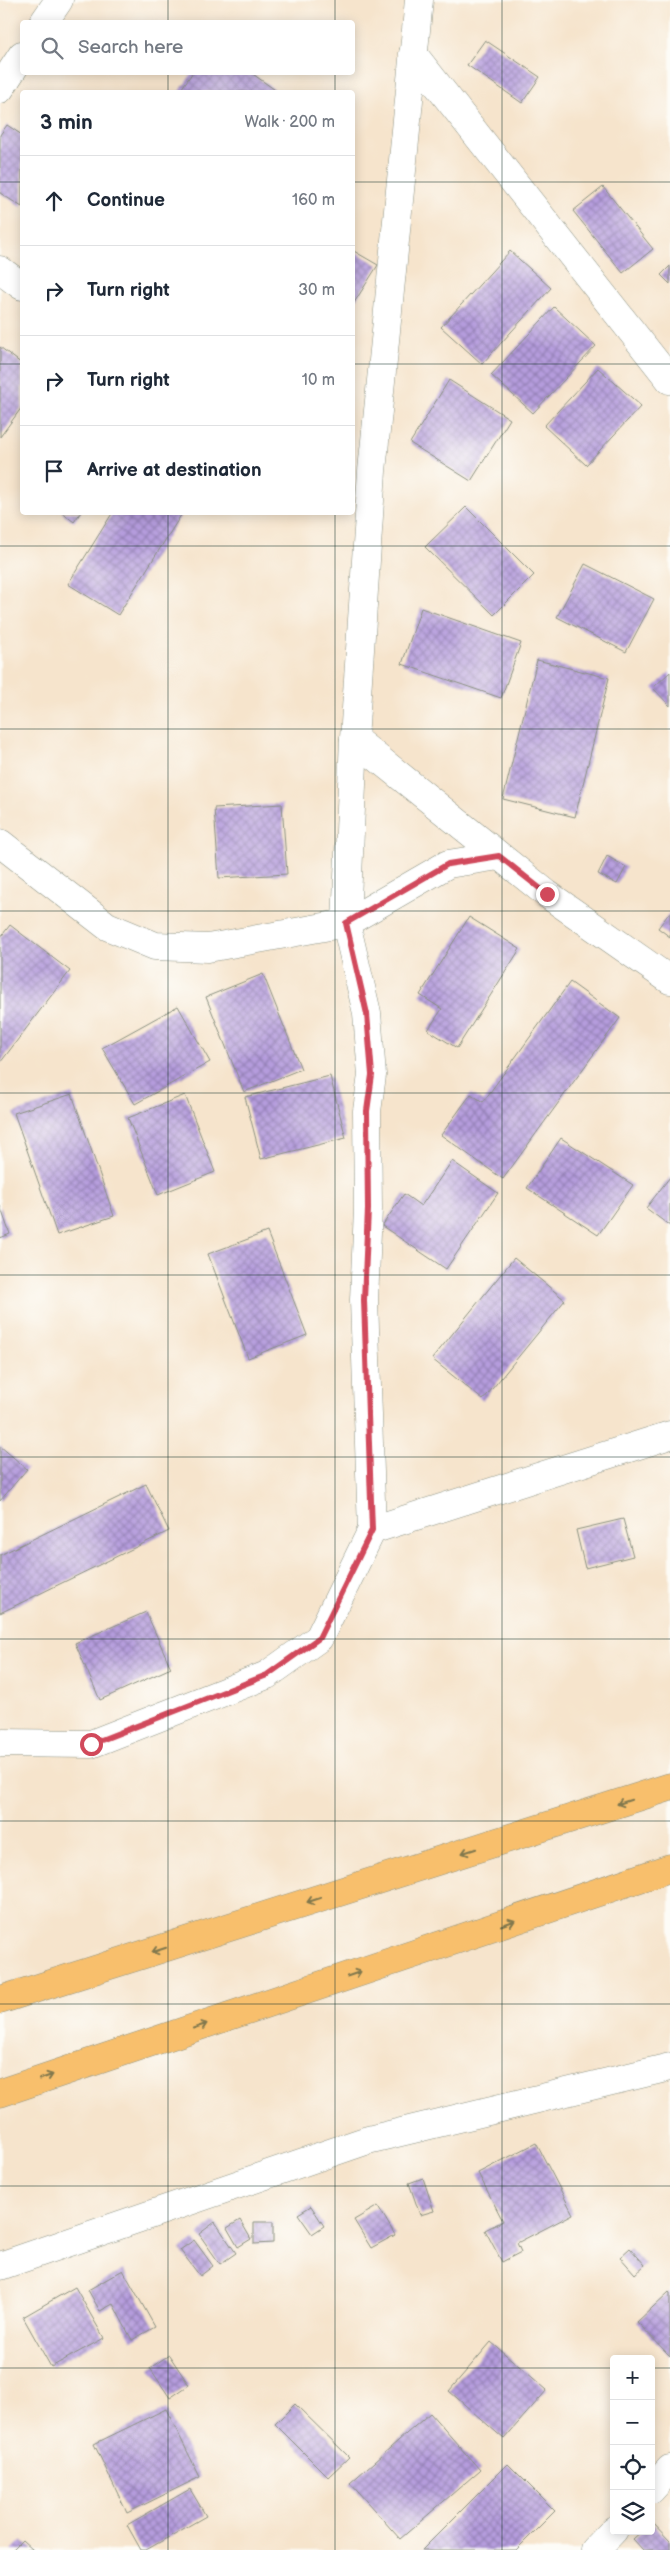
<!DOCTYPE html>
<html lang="en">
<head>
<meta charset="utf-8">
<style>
	:root { --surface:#fff; --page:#f6f6f7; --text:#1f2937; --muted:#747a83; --line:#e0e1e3 }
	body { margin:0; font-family:"Balsamiq Sans",sans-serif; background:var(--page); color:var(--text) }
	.controls { position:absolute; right:15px; bottom:15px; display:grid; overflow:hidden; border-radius:5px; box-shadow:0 2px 12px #0003 }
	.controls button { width:45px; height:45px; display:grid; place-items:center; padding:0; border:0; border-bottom:1px solid var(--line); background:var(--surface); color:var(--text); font:25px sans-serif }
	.stop { position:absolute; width:15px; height:15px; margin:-11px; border:4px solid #d1495b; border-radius:50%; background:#fff }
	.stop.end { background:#d1495b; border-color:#fff; box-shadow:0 1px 5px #0008 }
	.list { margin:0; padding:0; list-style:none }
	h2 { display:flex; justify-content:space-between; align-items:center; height:65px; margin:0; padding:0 20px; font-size:21px }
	h2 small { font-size:16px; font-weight:400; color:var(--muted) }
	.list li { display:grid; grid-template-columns:32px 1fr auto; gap:15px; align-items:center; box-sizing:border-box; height:90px; padding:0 20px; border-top:1px solid var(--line) }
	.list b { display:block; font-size:19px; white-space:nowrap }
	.list em { font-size:16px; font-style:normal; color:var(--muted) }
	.icon { flex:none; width:28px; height:28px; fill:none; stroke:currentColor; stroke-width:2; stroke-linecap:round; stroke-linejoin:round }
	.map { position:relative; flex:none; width:670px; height:2550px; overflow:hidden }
	.search { position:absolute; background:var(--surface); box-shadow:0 2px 12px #0003; left:20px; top:20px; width:335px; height:55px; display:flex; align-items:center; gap:12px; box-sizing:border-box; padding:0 18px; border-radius:5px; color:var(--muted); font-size:19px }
	.panel { position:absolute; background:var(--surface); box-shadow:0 2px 12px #0003; left:20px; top:90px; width:335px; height:425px; border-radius:5px }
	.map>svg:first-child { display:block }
</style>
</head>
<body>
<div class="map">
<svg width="670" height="2550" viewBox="0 0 670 2550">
	<defs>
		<pattern id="building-cross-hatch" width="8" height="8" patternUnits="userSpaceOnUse" patternTransform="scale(1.25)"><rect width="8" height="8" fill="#b59cdd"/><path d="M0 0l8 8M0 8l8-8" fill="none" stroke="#9380b4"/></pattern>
	</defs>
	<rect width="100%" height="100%" fill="#fdfcf7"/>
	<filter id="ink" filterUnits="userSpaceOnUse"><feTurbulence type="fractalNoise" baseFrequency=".02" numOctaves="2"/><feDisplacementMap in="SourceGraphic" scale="10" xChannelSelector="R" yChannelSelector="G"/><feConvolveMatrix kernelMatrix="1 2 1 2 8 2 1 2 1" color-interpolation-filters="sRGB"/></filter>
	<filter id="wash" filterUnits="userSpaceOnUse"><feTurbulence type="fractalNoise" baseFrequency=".0096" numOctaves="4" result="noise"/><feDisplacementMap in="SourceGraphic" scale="20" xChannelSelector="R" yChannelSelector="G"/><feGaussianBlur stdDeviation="1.12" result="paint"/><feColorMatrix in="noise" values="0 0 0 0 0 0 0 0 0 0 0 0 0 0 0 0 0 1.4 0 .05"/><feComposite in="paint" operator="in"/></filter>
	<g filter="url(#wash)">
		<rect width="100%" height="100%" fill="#f6e4cc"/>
		<g id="blocks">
			<g fill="url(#building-cross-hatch)">
				<polygon points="485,40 540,77 522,103 467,65"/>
				<polygon points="193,72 250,72 278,92 179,92"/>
				<polygon points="7,125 22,135 22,207 0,193 0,135"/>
				<polygon points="603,187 653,249 623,273 573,211"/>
				<polygon points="352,250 378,265 352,306"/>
				<polygon points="510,251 551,288 482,364 441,327"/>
				<polygon points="670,266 670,284 661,275"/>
				<polygon points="554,307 596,346 533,413 491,375"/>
				<polygon points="0,347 22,364 22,407 0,437"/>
				<polygon points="598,368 641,406 586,465 544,426"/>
				<polygon points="449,380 510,419 471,481 410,443"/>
				<polygon points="466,507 534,575 494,615 425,547"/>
				<polygon points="61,512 81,512 74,522"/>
				<polygon points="113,512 183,512 118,615 68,584"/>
				<polygon points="585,564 654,599 626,652 557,617"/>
				<polygon points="421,608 521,643 501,698 402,664"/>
				<polygon points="537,660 609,678 575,817 503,799"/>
				<polygon points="670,672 670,706 653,688"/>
				<polygon points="282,804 287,874 219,878 214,808"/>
				<polygon points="607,856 626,867 617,884 598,874"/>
				<polygon points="670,912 670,937 658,928"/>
				<polygon points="469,917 520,949 457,1048 428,1030 442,1009 420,995"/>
				<polygon points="10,925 70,971 0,1063 0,938"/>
				<polygon points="263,974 301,1069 244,1092 206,997"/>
				<polygon points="570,982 620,1018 503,1179 441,1135 471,1094 483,1102"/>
				<polygon points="178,1006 210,1062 135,1104 102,1048"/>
				<polygon points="330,1076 346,1138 261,1159 245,1097"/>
				<polygon points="72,1094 114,1216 57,1235 14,1113"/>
				<polygon points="185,1095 215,1172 158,1195 128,1118"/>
				<polygon points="561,1138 633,1185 598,1235 527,1188"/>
				<polygon points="452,1161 498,1193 446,1269 382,1226 404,1194 421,1206"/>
				<polygon points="670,1177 670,1226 646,1208"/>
				<polygon points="0,1206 10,1234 0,1238"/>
				<polygon points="267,1232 307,1335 248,1358 208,1254"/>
				<polygon points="514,1258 565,1300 483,1400 432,1359"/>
				<polygon points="0,1446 27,1469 0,1501"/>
				<polygon points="146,1484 169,1531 0,1613 0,1555"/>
				<polygon points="623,1519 633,1556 585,1568 576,1530"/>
				<polygon points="146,1612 171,1668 100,1700 75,1643"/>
				<polygon points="536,2143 573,2214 517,2243 521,2252 502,2262 485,2230 503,2221 478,2173"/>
				<polygon points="423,2178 434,2211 420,2215 409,2183"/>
				<polygon points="311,2206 324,2226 312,2234 298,2214"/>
				<polygon points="378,2206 395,2235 371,2248 354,2220"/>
				<polygon points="240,2220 251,2239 238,2247 227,2228"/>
				<polygon points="215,2222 236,2253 220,2264 199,2234"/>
				<polygon points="254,2222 273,2222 273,2243 254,2244"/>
				<polygon points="194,2240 213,2266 200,2276 180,2250"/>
				<polygon points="630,2248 645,2265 635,2274 620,2257"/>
				<polygon points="123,2270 155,2327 132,2340 113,2304 100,2311 88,2290"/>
				<polygon points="75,2287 104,2338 51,2367 23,2317"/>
				<polygon points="669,2292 670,2293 670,2356 637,2322"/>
				<polygon points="491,2342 547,2390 504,2439 449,2391"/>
				<polygon points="169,2355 189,2385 170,2398 150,2368"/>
				<polygon points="295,2404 349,2457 328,2477 275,2424"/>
				<polygon points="166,2409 200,2477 127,2513 94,2444"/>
				<polygon points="430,2413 480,2470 400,2539 350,2483"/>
				<polygon points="508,2464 555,2511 516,2550 422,2550"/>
				<polygon points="190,2489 206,2516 146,2550 141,2550 127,2525"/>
				<polygon points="651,2521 670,2541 670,2550 643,2550 633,2539 642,2531 651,2531"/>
				<polygon points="22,2540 33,2550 12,2550"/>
			</g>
		</g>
	</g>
	<g filter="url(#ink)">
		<use href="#blocks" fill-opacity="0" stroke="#8a9080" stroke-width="1"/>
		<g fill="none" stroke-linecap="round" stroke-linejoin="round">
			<g stroke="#8a9080" stroke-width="29">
				<g id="street">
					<polyline points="44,22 59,0"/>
					<polyline points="413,54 670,380"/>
					<polyline points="0,89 22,55"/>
					<polyline points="0,270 22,286"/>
					<polyline points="354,739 547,894 670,980"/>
					<polyline points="0,843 107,926 155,946 208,948 346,923 448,864 499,856"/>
					<polyline points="372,1530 364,1300 368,1209 367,1111 372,1075 367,1013 346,923 354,739 372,471 419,0"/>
					<polyline points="0,1743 91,1744 267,1675 319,1638 372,1530 670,1435"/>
					<polyline points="0,2266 368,2140 670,2067"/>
					<polyline points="651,2490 670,2469"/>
					<polyline points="595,2550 614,2530"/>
				</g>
			</g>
			<g stroke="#8a9080" stroke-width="29">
				<g id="highway">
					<polyline points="0,2000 670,1787"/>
					<polyline points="0,2093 670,1868"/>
				</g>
			</g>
			<use href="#street" stroke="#fff" stroke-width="28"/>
			<use href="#highway" stroke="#f8bf6c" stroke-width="28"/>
		</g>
		<defs><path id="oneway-shaft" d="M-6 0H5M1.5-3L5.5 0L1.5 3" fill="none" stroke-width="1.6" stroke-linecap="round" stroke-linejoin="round" transform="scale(1.25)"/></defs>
		<g stroke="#81784d">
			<use href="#oneway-shaft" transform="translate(624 1802) rotate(162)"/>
			<use href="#oneway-shaft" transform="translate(469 1851) rotate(162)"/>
			<use href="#oneway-shaft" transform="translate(314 1900) rotate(162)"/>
			<use href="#oneway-shaft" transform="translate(508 1923) rotate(-19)"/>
			<use href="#oneway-shaft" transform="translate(159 1950) rotate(162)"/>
			<use href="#oneway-shaft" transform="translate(354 1974) rotate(-19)"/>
			<use href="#oneway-shaft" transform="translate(200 2026) rotate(-19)"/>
			<use href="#oneway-shaft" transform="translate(46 2077) rotate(-19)"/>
		</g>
	</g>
	<g fill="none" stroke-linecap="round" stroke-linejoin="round" filter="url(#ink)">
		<polyline stroke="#d1495b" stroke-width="6" points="91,1744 267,1675 319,1638 372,1530 364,1300 368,1209 367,1111 372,1075 367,1014 346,923 448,864 499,856 547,894"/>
	</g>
	<path fill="none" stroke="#1f3d34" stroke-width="1" stroke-opacity="0.55" d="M168,0V22M335,0V22M502,0V2550M168,72V92M335,72V92M0,182H22M352,182H670M0,364H22M352,364H670M168,512V2550M335,512V2550M0,546H670M0,729H670M0,911H670M0,1093H670M0,1275H670M0,1457H670M0,1639H670M0,1821H670M0,2004H670M0,2186H670M0,2368H614M651,2368H670"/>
</svg>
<div class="controls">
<button>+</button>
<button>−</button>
<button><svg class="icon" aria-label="locate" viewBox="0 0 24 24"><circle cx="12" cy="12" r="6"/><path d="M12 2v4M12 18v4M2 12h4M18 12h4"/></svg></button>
<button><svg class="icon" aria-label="layers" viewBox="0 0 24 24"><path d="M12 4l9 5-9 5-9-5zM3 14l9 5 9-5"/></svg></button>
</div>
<div class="stop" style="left:91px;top:1744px"></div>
<div class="stop end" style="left:547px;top:894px"></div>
<div class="search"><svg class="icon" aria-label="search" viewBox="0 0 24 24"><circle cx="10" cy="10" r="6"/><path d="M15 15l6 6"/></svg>Search here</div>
<section class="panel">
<h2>3 min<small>Walk · 200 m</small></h2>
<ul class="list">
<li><svg class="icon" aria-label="ahead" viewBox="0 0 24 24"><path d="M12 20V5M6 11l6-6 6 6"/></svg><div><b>Continue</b></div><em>160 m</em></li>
<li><svg class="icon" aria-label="right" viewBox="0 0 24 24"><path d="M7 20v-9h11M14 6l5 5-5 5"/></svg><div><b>Turn right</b></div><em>30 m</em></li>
<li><svg class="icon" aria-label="right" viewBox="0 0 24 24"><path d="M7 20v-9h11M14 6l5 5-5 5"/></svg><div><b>Turn right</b></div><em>10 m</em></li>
<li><svg class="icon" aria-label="arrive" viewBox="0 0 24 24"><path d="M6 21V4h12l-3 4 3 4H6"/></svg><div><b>Arrive at destination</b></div></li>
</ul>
</section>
</div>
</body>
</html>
